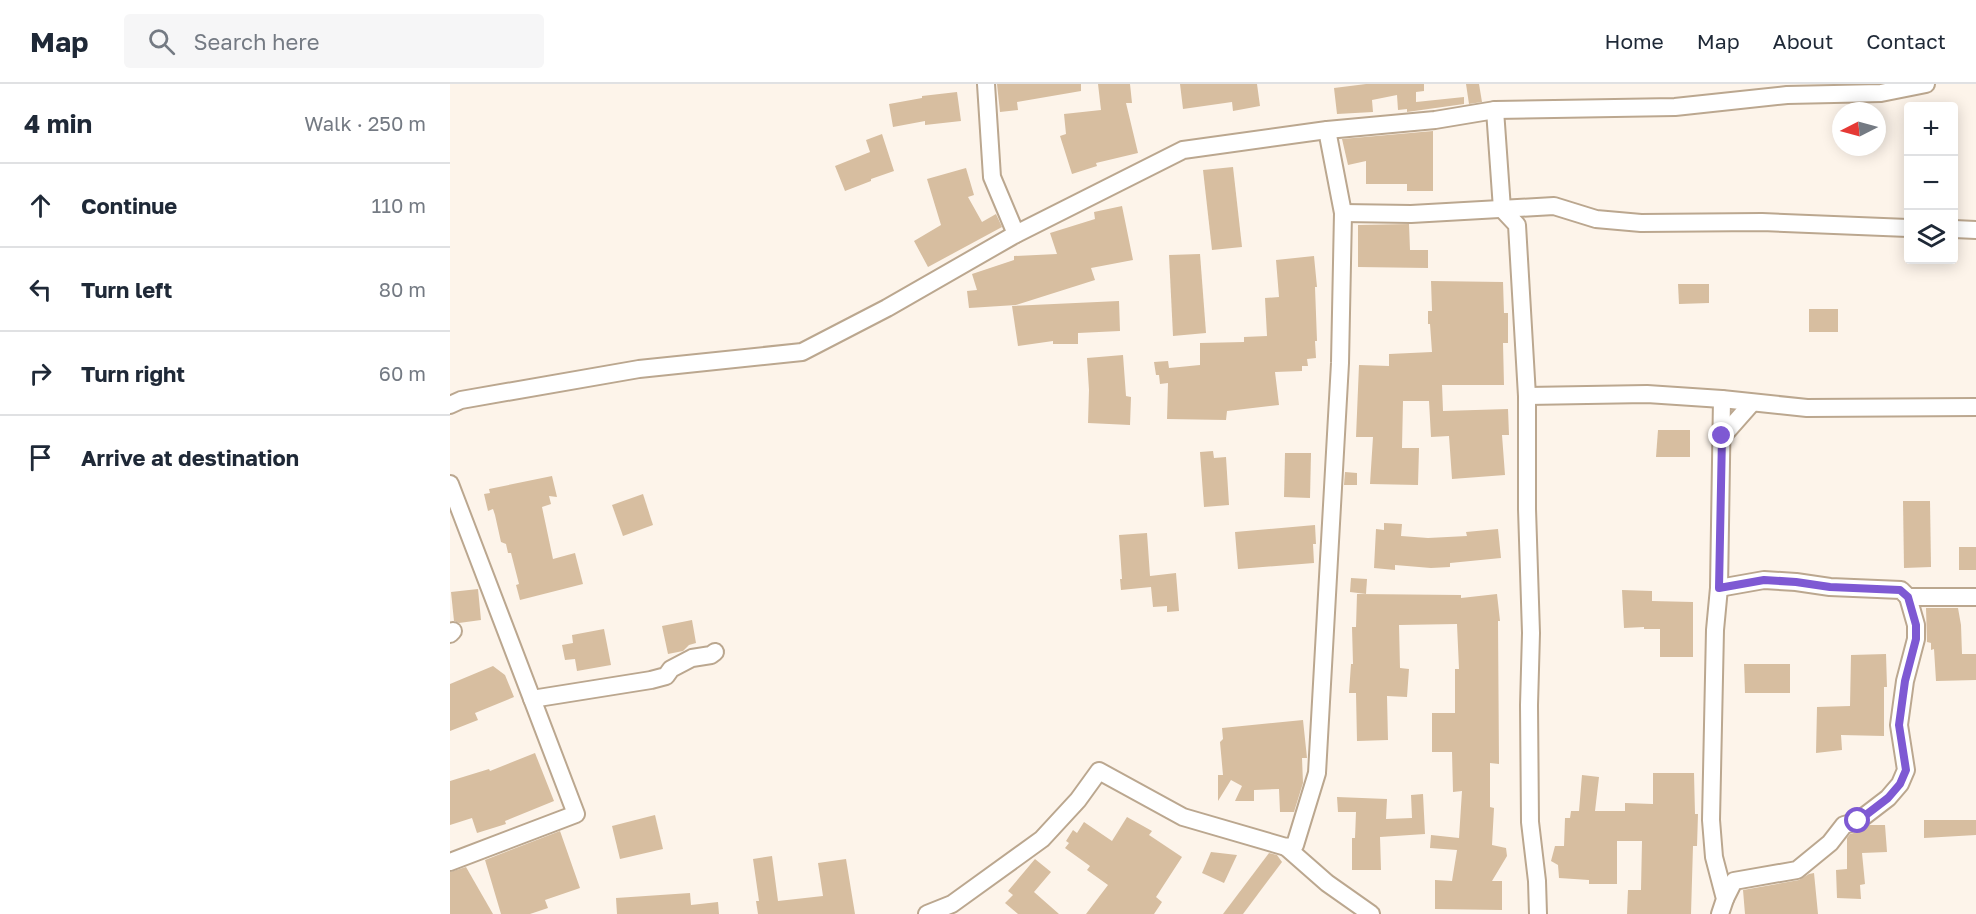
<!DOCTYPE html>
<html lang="en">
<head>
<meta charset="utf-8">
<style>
	:root { --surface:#fff; --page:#f6f6f7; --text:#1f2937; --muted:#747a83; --line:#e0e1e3 }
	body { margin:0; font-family:"Golos Text",sans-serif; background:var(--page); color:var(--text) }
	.controls { position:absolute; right:18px; top:18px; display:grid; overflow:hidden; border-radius:6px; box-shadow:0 3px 15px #0003 }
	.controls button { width:54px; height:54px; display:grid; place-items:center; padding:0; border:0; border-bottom:2px solid var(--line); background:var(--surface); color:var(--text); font:30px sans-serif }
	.compass { position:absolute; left:1382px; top:18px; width:54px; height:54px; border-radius:50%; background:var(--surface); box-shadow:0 3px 15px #0003; rotate:264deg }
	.stop { position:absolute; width:18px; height:18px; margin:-14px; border:4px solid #7e59d3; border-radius:50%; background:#fff }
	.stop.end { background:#7e59d3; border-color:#fff; box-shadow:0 2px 6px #0008 }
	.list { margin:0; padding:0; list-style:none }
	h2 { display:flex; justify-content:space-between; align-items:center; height:78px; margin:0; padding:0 24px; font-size:26px }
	h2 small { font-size:20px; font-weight:400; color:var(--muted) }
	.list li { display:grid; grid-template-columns:39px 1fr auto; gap:18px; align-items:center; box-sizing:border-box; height:84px; padding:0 24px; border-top:2px solid var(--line) }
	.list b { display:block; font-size:22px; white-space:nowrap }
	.list em { font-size:20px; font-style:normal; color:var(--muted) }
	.icon { flex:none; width:33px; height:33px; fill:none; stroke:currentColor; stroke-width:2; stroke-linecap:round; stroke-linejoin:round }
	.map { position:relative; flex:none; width:1526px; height:830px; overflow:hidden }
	header { display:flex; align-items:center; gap:36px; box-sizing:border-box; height:84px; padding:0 30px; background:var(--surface); border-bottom:2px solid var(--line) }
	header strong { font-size:28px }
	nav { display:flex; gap:33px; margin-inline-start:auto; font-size:21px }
	.search { width:420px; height:54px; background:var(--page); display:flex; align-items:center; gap:15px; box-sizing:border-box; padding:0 21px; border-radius:6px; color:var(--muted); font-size:22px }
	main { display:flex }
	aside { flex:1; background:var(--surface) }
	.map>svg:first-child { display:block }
</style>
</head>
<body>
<header>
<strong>Map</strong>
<div class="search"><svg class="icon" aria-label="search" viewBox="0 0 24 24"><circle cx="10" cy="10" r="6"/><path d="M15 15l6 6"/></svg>Search here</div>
<nav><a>Home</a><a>Map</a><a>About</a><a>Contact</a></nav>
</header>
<main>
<aside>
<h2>4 min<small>Walk · 250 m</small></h2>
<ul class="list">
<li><svg class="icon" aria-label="ahead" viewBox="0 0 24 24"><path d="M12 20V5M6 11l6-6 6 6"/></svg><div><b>Continue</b></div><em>110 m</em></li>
<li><svg class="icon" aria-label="left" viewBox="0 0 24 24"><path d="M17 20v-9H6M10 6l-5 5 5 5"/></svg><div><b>Turn left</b></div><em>80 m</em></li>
<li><svg class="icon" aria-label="right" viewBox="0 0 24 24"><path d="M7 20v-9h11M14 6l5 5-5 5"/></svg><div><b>Turn right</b></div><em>60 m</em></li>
<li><svg class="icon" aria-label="arrive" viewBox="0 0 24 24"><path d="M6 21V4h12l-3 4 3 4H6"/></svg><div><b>Arrive at destination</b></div></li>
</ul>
</aside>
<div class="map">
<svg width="1526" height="830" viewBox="0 0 1526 830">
	<rect width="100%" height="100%" fill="#fdf4ea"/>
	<g fill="#d7bea0">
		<polygon points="547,0 631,0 631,7 567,18 568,26 550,28"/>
		<polygon points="648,0 680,0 682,19 676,19 688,69 646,79 647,82 622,90 610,52 616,50 614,30 651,26"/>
		<polygon points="730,0 807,0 810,22 783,27 782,18 733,25"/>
		<polygon points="916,0 974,0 974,7 966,8 966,18 1014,13 1014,20 957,28 957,25 948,26 947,11 922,16 923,28 887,30 884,4"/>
		<polygon points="1016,0 1029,0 1032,18 1019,20"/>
		<polygon points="507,8 511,37 475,41 475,37 443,43 439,20 472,14 472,12"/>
		<polygon points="983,47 983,107 957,107 957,100 916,100 916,77 898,81 892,55"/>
		<polygon points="432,50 444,87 421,95 421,97 395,107 385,82 420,68 416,56"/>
		<polygon points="783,83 792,163 762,166 753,86"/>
		<polygon points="516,84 524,111 518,113 532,138 546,130 552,143 478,183 464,157 491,141 477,95"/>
		<polygon points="672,122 683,176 641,184 645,196 566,221 519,224 517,207 527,206 522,190 564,176 564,172 607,170 600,149 645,135 644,128"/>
		<polygon points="959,140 960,166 978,166 978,184 908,183 908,141"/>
		<polygon points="750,170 756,249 723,252 719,171"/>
		<polygon points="864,172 867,203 865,203 867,257 865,257 866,274 857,275 858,282 852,282 852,287 825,288 829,321 777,327 776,336 717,335 718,299 710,300 709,291 706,291 704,278 718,277 719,284 750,281 750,259 794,258 794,253 817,252 815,214 829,213 826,176"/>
		<polygon points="981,197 1053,198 1054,229 1058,229 1058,259 1053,259 1054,301 992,301 993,327 1058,325 1059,351 1052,351 1055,391 1002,395 999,352 981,353 979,317 953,317 952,364 969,364 968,401 920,400 923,353 906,353 909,281 939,282 939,270 982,268 980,240 978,240 978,227 982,227"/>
		<polygon points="1228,200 1259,200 1259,219 1229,220"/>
		<polygon points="669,217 670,247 628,249 628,260 603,260 603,257 568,262 562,222"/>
		<rect x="1359" y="225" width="29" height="23"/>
		<polygon points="673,271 676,312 681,313 680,341 638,339 639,306 637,274"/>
		<polygon points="1208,346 1240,346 1240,373 1206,373"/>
		<polygon points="763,367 764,374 776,373 779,421 754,423 750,368"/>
		<polygon points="835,369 861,369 860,414 834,413"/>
		<polygon points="895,388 907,389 907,401 894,401"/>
		<polygon points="102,392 107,413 99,412 101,420 92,423 103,475 125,469 133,500 70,516 66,501 69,500 61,469 58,469 56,460 51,458 45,431 43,425 38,427 34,410 40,409 39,405"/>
		<polygon points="193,410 203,441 173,452 162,421"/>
		<polygon points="1453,417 1480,417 1481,483 1454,484"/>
		<polygon points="934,439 952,440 951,452 978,454 1017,452 1016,448 1048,445 1051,474 1000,479 1000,483 981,484 945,481 945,486 924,484 926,445 934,446"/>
		<polygon points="865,441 866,460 863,460 864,479 788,485 785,448"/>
		<polygon points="697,449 700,492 726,489 729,527 717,528 717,522 703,523 701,503 671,506 670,495 672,495 669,451"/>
		<rect x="1509" y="463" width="17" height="23"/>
		<polygon points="901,494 917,495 916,510 900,508"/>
		<polygon points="28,505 31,536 9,539 4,537 1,508"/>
		<polygon points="1172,506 1202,507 1202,517 1243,518 1243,573 1210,573 1210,545 1194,545 1194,543 1174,544"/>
		<polygon points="907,510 1011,511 1011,514 1047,510 1050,537 1048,537 1049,680 1040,679 1040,723 1044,724 1042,761 1056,764 1057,772 1042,797 1052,797 1052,826 985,825 985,796 1002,797 1007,766 980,764 981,751 1009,754 1012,707 1003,708 1002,668 982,668 982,629 1005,629 1005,585 1009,585 1007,540 949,541 950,584 959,585 957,613 937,612 938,656 907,657 906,609 899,609 901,580 903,580 902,543 906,543"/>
		<polygon points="1476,524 1508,524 1511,541 1512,570 1526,570 1526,596 1486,597 1484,565 1481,566 1481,559 1477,558"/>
		<polygon points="242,536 246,559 239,561 233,567 218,570 212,542"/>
		<polygon points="154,545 161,581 127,587 125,575 115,576 112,561 123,559 122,551"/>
		<polygon points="1436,570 1437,603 1434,603 1434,652 1391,651 1392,666 1366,669 1367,623 1400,622 1401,571"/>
		<polygon points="1294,580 1340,580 1340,609 1295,609"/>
		<polygon points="43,582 55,591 64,613 25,629 28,636 0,647 0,600"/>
		<polygon points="853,636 857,674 852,674 853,699 844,728 830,728 829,705 804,706 804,717 785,717 792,702 781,696 768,717 768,691 773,691 770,658 773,655 772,644"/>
		<polygon points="85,669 104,717 55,737 56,740 27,749 22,734 0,741 0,697 39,685 40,687"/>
		<polygon points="1203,689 1244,689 1245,730 1248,730 1247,762 1243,762 1241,830 1177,830 1178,806 1191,806 1192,757 1167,757 1167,800 1139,800 1139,796 1109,794 1108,781 1101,777 1105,762 1114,762 1115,734 1120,734 1121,727 1129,727 1132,691 1149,693 1145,727 1175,727 1175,719 1203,720"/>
		<polygon points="973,710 975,750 930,753 931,786 902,786 902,754 905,754 906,728 888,728 887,713 937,715 936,735 962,734 961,711"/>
		<polygon points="205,731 213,765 170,775 162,742"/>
		<polygon points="677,733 702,747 699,751 732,773 706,813 712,818 704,830 636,830 658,801 637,786 640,782 615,764 619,759 616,757 623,746 627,749 634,738 662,757"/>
		<polygon points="1474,736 1526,736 1526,751 1474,754"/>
		<polygon points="1419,741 1435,741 1437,768 1412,769 1415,800 1410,801 1411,815 1387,814 1386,786 1397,785 1397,754 1400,750 1411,747"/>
		<polygon points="110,747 130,804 95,816 98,824 80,830 51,830 35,776"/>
		<polygon points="761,768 787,771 774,799 752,789"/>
		<polygon points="819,769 827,771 832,778 793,830 773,830"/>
		<polygon points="322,772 328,817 373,812 368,779 396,775 405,830 308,830 306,817 309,817 303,775"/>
		<polygon points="585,775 601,788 584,808 609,830 568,830 555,819 563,811 558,807"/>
		<polygon points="16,783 43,830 0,830 0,788"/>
		<polygon points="1364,789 1368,830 1295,830 1293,806 1349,796 1359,790"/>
		<polygon points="240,809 241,821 268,818 269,830 167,830 166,814"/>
	</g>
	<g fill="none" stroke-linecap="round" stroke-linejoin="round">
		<g stroke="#bba78f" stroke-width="20">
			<g id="minor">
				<polyline points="536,0 542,93 566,150"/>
				<polyline points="1045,26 1052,125 1067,141 1077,312 1077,425 1081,549 1079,621 1080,738 1087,797 1088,830"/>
				<polyline points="893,129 961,130 1104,122 1146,135 1191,139 1312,138 1458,144"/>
				<polyline points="1504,145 1526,146"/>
				<polyline points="1077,312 1197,310 1272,315 1357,324 1526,323"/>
				<polyline points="0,321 11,316 189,285 352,268 437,224 566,150 733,66 877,46 985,36 1045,26 1225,23 1337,11 1431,9 1476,0"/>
				<polyline points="1272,353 1302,319"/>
				<polyline points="0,400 126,730 0,778"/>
				<polyline points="1269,504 1314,496 1346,498 1380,503 1451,506 1458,513"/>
				<polyline points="0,550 3,547"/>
				<polyline points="82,615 201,596 216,592 221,585 242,574 261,571 265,568"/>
				<polyline points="836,763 877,799 921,830"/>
				<polyline points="1275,815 1284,797 1347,786 1380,759 1394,741 1408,737 1438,714 1450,700 1456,686 1449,641 1455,597 1466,555 1466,541 1458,513 1526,513"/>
				<polyline points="477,830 502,820 592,755 628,716 649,687 733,733 836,763 845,761 867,689 890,279 893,129 877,46"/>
				<polyline points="1270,830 1275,815 1264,773 1261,736 1265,546 1269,504 1272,315"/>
			</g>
		</g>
		<use href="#minor" stroke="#fff" stroke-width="16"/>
	</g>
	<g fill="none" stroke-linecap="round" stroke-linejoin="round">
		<polyline stroke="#7e59d3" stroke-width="8" points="1272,352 1269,504 1314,496 1346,498 1380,503 1450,506 1458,513 1466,541 1466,555 1455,597 1449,641 1456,686 1450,700 1438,714 1408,737"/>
	</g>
</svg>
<div class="controls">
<button>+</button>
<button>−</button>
<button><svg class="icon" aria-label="layers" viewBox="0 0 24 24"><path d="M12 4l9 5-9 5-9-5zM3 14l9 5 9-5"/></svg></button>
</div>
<svg class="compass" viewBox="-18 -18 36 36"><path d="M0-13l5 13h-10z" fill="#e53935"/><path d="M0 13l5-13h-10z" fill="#747a83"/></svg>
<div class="stop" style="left:1408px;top:737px"></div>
<div class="stop end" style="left:1272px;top:352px"></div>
</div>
</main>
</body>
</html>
